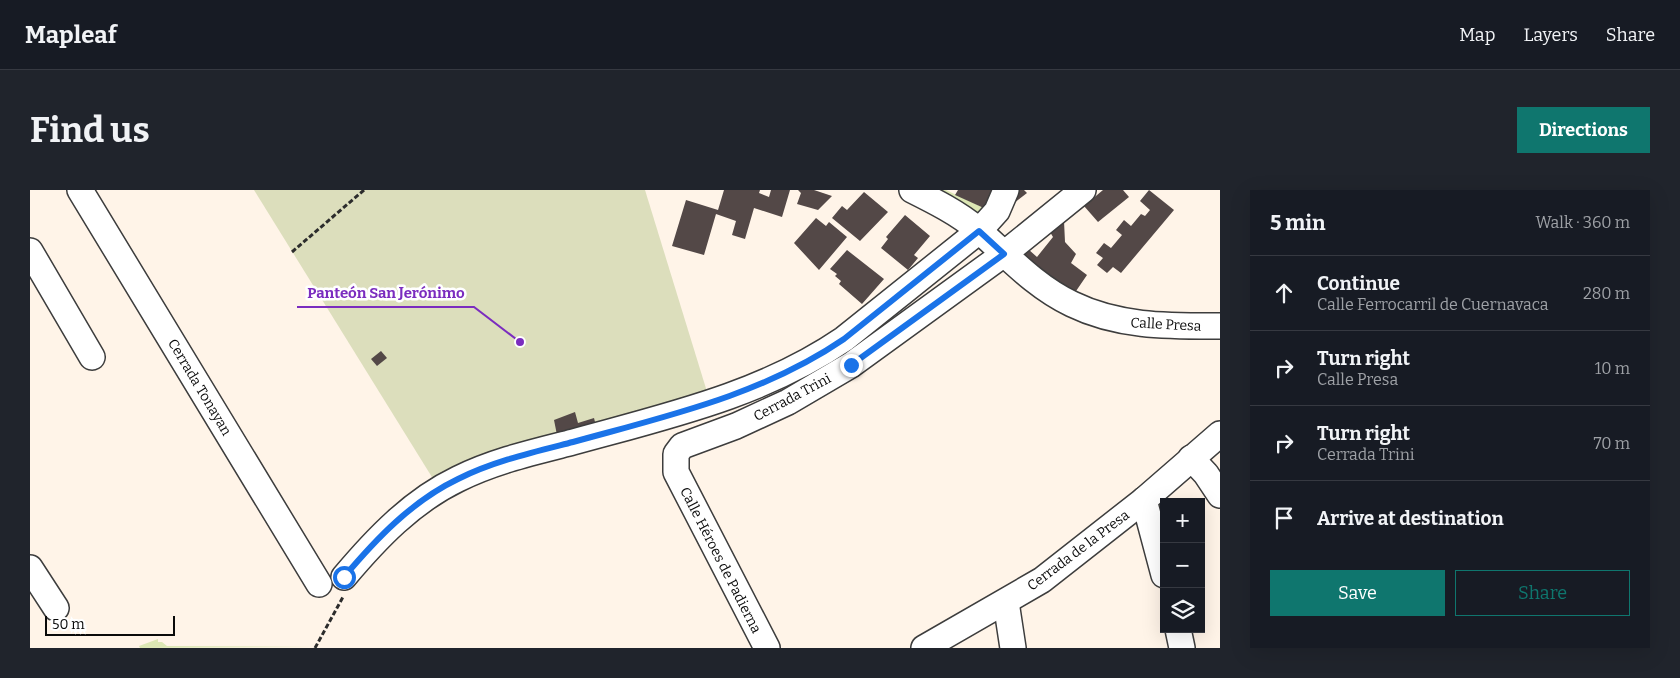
<!DOCTYPE html>
<html lang="en">
<head>
<meta charset="utf-8">
<style>
	:root { --surface:#171b24; --page:#20242c; --text:#f1f3f6; --muted:#9ea1a6; --line:#363941; --accent:#0f766e }
	body { margin:0; font-family:Bitter,serif; background:var(--page); color:var(--text) }
	.controls { position:absolute; right:15px; bottom:15px; display:grid; overflow:hidden; border-radius:0px; box-shadow:0 5px 20px #0002 }
	.controls button { width:45px; height:45px; display:grid; place-items:center; padding:0; border:0; border-bottom:1px solid var(--line); background:var(--surface); color:var(--text); font:25px sans-serif }
	.scale { position:absolute; left:15px; bottom:12px; width:130px; box-sizing:border-box; padding-left:5px; border:2px solid #0a0a0a; border-top:0; font-size:14px; line-height:18px; white-space:nowrap; color:#0a0a0a; -webkit-text-stroke:4px #fff; paint-order:stroke }
	.stop { position:absolute; width:15px; height:15px; margin:-11px; border:4px solid #1a73e8; border-radius:50%; background:#fff }
	.stop.end { background:#1a73e8; border-color:#fff; box-shadow:0 1px 5px #0008 }
	.list { margin:0; padding:0; list-style:none }
	h2 { display:flex; justify-content:space-between; align-items:center; height:65px; margin:0; padding:0 20px; font-size:21px }
	h2 small { font-size:16px; font-weight:400; color:var(--muted) }
	.list li { display:grid; grid-template-columns:32px 1fr auto; gap:15px; align-items:center; box-sizing:border-box; height:75px; padding:0 20px; border-top:1px solid var(--line) }
	.list b { display:block; font-size:19px; white-space:nowrap }
	.list p { margin:0; font-size:16px; white-space:nowrap; color:var(--muted) }
	.list em { font-size:16px; font-style:normal; color:var(--muted) }
	.actions { display:flex; gap:10px; padding:15px 20px }
	.actions a { flex:1; padding:11px 0; border:1px solid var(--accent); border-radius:0px; text-align:center; font-size:18px; color:var(--accent) }
	.actions .main { background:var(--accent); color:#fff }
	.icon { flex:none; width:28px; height:28px; fill:none; stroke:currentColor; stroke-width:2; stroke-linecap:round; stroke-linejoin:round }
	.map { position:relative; flex:none; width:1190px; height:458px; overflow:hidden; border-radius:0px }
	header { display:flex; align-items:center; gap:30px; box-sizing:border-box; height:70px; padding:0 25px; background:var(--surface); border-bottom:1px solid var(--line) }
	header strong { font-size:24px }
	nav { display:flex; gap:28px; margin-inline-start:auto; font-size:18px }
	.intro { display:flex; align-items:center; justify-content:space-between; box-sizing:border-box; height:120px; padding:0 30px }
	h1 { margin:0; font-size:35px }
	.button { padding:12px 22px; border-radius:0px; background:var(--accent); color:#fff; font-size:18px; font-weight:700 }
	main { display:flex; gap:30px; padding:0 30px }
	aside { flex:1; background:var(--surface); border-radius:0px; box-shadow:0 5px 20px #0002 }
	.map>svg:first-child { display:block }
</style>
</head>
<body>
<header>
<strong>Mapleaf</strong>
<nav><a>Map</a><a>Layers</a><a>Share</a></nav>
</header>
<div class="intro"><h1>Find us</h1><a class="button">Directions</a></div>
<main>
<div class="map">
<svg width="1190" height="458" viewBox="0 0 1190 458">
	<rect width="100%" height="100%" fill="#fff4e8"/>
	<g fill="#dce7b4">
		<polygon points="896,0 916,0 956,19 954,25"/>
		<polygon points="128,449 128,452 132,452 137,456 285,457 110,458 109,456"/>
	</g>
	<polygon fill="#dcdebc" points="224,0 615,0 678,205 405,292"/>
	<g fill="#534847">
		<polygon points="694,0 730,0 729,3 739,7 741,0 760,0 752,27 724,18 715,49 702,45 706,31 686,24 674,65 642,56 656,10 688,20"/>
		<polygon points="768,0 784,0 802,6 788,20 767,14 771,3"/>
		<polygon points="928,0 965,0 956,19 925,5"/>
		<polygon points="987,0 994,0 997,3 984,13 979,6"/>
		<polygon points="1073,0 1093,0 1099,7 1068,32 1054,16"/>
		<polygon points="1119,0 1144,20 1091,83 1083,77 1077,83 1067,75 1073,68 1066,63 1074,53 1081,58 1092,45 1086,40 1094,30 1101,36 1111,24 1115,26 1120,20 1110,11"/>
		<polygon points="834,2 858,22 830,51 802,28 812,16 817,20"/>
		<polygon points="875,25 900,46 884,65 888,68 878,80 851,58 858,49 856,47"/>
		<polygon points="786,28 796,36 799,32 817,47 789,80 764,53"/>
		<polygon points="1034,31 1035,52 1046,64 1041,73 1057,85 1044,104 991,64 998,59 1007,67 1023,47 1020,42"/>
		<polygon points="817,60 854,89 832,114 809,94 811,91 805,86 807,84 800,79"/>
		<polygon points="351,161 357,168 347,176 341,169"/>
		<polygon points="545,222 548,233 564,228 566,236 527,245 524,230"/>
	</g>
	<g fill="none" stroke-linecap="round" stroke-linejoin="round">
		<g stroke="#3d3d3d" stroke-width="28">
			<g id="minor">
				<polyline points="50,0 289,394"/>
				<path d="M882,0C904,11 928,23 947,39C977,65 1004,96 1042,114C1089,137 1139,136 1190,136"/>
				<polyline points="0,61 62,167"/>
				<polyline points="1161,268 1176,284 1190,305"/>
				<polyline points="1114,310 1134,385"/>
				<polyline points="0,378 26,418"/>
				<path d="M314,387C346,349 382,311 428,289C464,271 504,262 543,252C637,226 732,205 814,149L949,41L967,21L976,0"/>
				<polyline points="976,412 983,458"/>
				<polyline points="1148,439 1152,458"/>
				<polyline points="737,458 646,282 646,264 652,256 706,236 758,212 821,175 974,64 1053,0"/>
				<polyline points="894,458 1012,390 1114,310 1190,244"/>
			</g>
		</g>
		<g stroke="#2c2c2c" stroke-width="3" stroke-dasharray="5 2.5" stroke-linecap="butt">
			<polyline points="262,62 334,0"/>
			<polyline points="285,458 313,407"/>
		</g>
		<use href="#minor" stroke="#fff" stroke-width="25"/>
	</g>
	<g fill="none" stroke-linecap="round" stroke-linejoin="round">
		<path stroke="#1a73e8" stroke-width="6" d="M314,387C346,349 382,311 428,289C464,271 504,262 543,252C637,226 732,205 814,149L949,41L974,64L821,175"/>
	</g>
	<g text-anchor="middle" stroke-width="5" stroke-linejoin="round" paint-order="stroke">
		<g font-size="14" fill="#0a0a0a" stroke="#fff">
			<text transform="translate(1136 134) rotate(3)" y="5">Calle Presa</text>
			<text transform="translate(170 197) rotate(59)" y="5">Cerrada Tonayan</text>
			<text transform="translate(762 207) rotate(-28)" y="5">Cerrada Trini</text>
			<text transform="translate(1048 360) rotate(-37)" y="5">Cerrada de la Presa</text>
			<text transform="translate(691 370) rotate(63)" y="5">Calle Héroes de Padierna</text>
		</g>
	</g>
	<path fill="none" stroke="#7b2cbf" stroke-width="2" d="M490 152L444 117H267"/>
	<circle fill="#7b2cbf" stroke="#fff" stroke-width="2" cx="490" cy="152" r="5"/>
	<g font-size="15" text-anchor="middle" font-weight="bold" fill="#7b2cbf" stroke="#fff" stroke-width="5" stroke-linejoin="round" paint-order="stroke">
		<text x="356" y="108">Panteón San Jerónimo</text>
	</g>
</svg>
<div class="controls">
<button>+</button>
<button>−</button>
<button><svg class="icon" aria-label="layers" viewBox="0 0 24 24"><path d="M12 4l9 5-9 5-9-5zM3 14l9 5 9-5"/></svg></button>
</div>
<div class="scale">50 m</div>
<div class="stop" style="left:314px;top:387px"></div>
<div class="stop end" style="left:821px;top:175px"></div>
</div>
<aside>
<h2>5 min<small>Walk · 360 m</small></h2>
<ul class="list">
<li><svg class="icon" aria-label="ahead" viewBox="0 0 24 24"><path d="M12 20V5M6 11l6-6 6 6"/></svg><div><b>Continue</b><p>Calle Ferrocarril de Cuernavaca</p></div><em>280 m</em></li>
<li><svg class="icon" aria-label="right" viewBox="0 0 24 24"><path d="M7 20v-9h11M14 6l5 5-5 5"/></svg><div><b>Turn right</b><p>Calle Presa</p></div><em>10 m</em></li>
<li><svg class="icon" aria-label="right" viewBox="0 0 24 24"><path d="M7 20v-9h11M14 6l5 5-5 5"/></svg><div><b>Turn right</b><p>Cerrada Trini</p></div><em>70 m</em></li>
<li><svg class="icon" aria-label="arrive" viewBox="0 0 24 24"><path d="M6 21V4h12l-3 4 3 4H6"/></svg><div><b>Arrive at destination</b></div></li>
</ul>
<div class="actions"><a class="main">Save</a><a>Share</a></div>
</aside>
</main>
</body>
</html>
